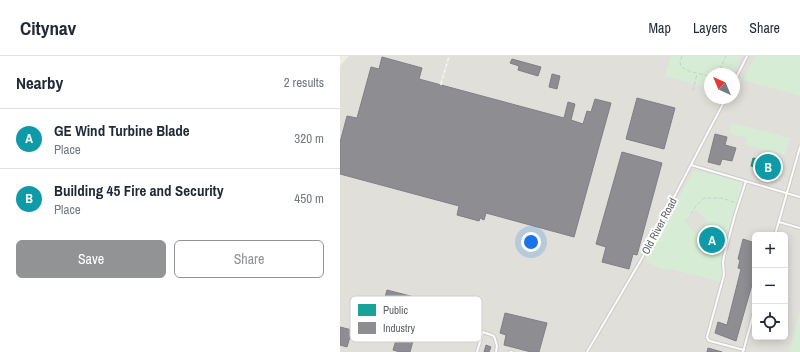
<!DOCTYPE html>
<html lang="en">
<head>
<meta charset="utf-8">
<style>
	:root { --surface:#fff; --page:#f6f6f7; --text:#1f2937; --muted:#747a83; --line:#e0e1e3; --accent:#919395 }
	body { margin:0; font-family:"Archivo Narrow",sans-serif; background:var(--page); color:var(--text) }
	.controls { position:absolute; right:12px; bottom:12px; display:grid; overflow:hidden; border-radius:6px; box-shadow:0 2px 10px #0003 }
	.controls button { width:36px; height:36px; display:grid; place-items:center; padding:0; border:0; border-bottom:1px solid var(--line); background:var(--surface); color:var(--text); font:20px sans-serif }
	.compass { position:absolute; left:364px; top:12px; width:36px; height:36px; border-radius:50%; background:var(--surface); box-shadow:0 2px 10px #0003; rotate:316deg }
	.you { position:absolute; left:191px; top:186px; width:14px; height:14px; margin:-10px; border:3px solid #fff; border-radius:50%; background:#1a73e8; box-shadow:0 0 0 6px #1a73e833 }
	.badge { display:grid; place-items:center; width:26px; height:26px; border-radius:50%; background:var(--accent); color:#fff; font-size:13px; font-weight:700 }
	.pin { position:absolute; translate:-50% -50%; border:2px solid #fff; box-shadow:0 1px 4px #0006 }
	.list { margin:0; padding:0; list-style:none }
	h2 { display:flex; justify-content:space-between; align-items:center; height:52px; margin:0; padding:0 16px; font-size:17px }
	h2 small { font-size:13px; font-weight:400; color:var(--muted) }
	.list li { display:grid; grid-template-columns:26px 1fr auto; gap:12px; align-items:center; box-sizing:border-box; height:60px; padding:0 16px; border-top:1px solid var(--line) }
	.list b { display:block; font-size:15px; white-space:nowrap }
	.list p { margin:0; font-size:13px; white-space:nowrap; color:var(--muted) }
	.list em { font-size:13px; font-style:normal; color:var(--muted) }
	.actions { display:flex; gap:8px; padding:12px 16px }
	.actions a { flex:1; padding:9px 0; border:1px solid var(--accent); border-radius:6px; text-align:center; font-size:14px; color:var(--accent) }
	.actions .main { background:var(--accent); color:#fff }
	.icon { flex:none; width:22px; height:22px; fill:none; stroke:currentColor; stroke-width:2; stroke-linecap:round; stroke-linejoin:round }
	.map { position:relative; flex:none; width:460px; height:296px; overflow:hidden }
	header { display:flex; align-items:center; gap:24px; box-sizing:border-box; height:56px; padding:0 20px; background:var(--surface); border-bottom:1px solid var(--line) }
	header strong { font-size:19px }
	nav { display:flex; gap:22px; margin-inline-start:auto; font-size:14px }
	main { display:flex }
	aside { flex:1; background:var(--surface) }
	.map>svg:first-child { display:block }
</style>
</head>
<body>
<header>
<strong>Citynav</strong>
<nav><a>Map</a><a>Layers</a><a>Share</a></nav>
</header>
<main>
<aside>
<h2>Nearby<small>2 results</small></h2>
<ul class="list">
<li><span class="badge" style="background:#0f9aa8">A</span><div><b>GE Wind Turbine Blade</b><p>Place</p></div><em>320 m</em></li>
<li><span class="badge" style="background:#0f9aa8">B</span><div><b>Building 45 Fire and Security</b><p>Place</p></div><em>450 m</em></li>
</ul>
<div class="actions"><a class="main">Save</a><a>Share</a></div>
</aside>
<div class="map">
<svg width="460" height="296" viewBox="0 0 460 296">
	<rect width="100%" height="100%" fill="#efeee9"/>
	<path fill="#e0dfda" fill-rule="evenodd" d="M9,0H460V296H0V10ZM370,18H394V42H370ZM415,179H445V281H415Z"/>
	<g fill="#d7ecd5" fill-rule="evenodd">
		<polygon points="331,0 402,0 392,18 370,18 370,32 325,20"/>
		<polygon points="415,0 460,0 460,40 403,24"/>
		<polygon points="392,67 450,82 445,99 443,99 406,89 407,82 389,77"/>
		<path d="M354,114L401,126L403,129L402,135L392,163L381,202L382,219L381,226L326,212V214L318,212L306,205V201ZM356,154L368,166L355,177L344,165Z"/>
		<polygon points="460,254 460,296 449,296"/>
	</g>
	<polygon fill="#17a398" stroke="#2c908a" points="413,102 424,105 425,103 442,108 439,118 425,114 424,116 419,115 419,113 411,110"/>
	<g fill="#8d8d92" stroke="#7f8085">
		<polygon points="42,1 82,12 79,23 224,62 228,46 235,48 231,64 243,68 247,55 251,56 255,43 271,47 234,181 146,157 144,164 140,162 139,165 117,159 119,150 0,118 0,86 7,60 17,62 31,11 39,13"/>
		<polygon points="172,3 201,11 198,20 178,14 179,10 170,7"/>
		<polygon points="212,18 220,20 217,33 209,31"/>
		<polygon points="297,42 335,52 324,93 286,83"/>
		<polygon points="375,78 387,81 385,89 396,92 392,105 382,103 380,109 368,106"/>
		<polygon points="282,96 322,107 297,199 293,198 289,213 262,206 266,191 256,188"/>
		<polygon points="403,183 415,187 415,218 396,285 375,277 378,266 387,269 401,213 398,212 400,204 398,203"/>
		<polygon points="47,234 82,243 77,263 87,266 84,279 38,267"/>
		<polygon points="165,257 207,267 199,296 191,296 164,289 166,279 160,277"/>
		<polygon points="0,271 12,274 7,291 0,289"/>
		<polygon points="57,281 73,285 70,296 60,296 53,294"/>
		<polygon points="146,289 151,291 149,296 144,296"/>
		<polygon points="368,292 382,296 367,296"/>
	</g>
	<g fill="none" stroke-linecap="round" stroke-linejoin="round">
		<g stroke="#cccccb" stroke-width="4">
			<g id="lane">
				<polyline points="394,26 407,0"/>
				<polyline points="351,109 460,141"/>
				<polyline points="439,166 460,172"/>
				<polyline points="435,179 460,91"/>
				<polyline points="404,294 370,285 368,284 367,281 384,219 383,206 384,200 395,159 406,125"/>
				<polyline points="137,296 143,276 154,280 157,290 156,296"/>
				<polyline points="170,296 172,296"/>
				<polyline points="247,296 301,204 386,42"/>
				<polyline points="403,296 415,252"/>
			</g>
		</g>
		<g stroke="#cacfcb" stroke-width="1" stroke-dasharray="4 2" stroke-linecap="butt">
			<path d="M342,0C341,3 339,7 341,10C344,15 364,19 370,20"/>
			<polyline points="376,18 379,15 386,0"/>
			<polyline points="353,35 357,18"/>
			<polyline points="351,158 356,150 364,142 382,142 396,147"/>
			<polyline points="374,184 385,187"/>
		</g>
		<use href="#lane" stroke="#fdfcfc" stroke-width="2"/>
		<g stroke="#e4e4e4" stroke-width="2.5">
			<polyline id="rail" points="101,28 109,0"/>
		</g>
		<use href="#rail" stroke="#fff" stroke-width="1" stroke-dasharray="3" stroke-linecap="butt"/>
	</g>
	<g text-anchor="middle" stroke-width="4" stroke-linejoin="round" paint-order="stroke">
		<g font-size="11" fill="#5e6268" stroke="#fff">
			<text transform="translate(319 170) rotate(-62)" y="4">Old River Road</text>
		</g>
	</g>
	<rect x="10" y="240" width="132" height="46" rx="6" fill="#fff" stroke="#cfd0d2" stroke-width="1"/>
	<rect x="18" y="248" width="18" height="12" fill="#17a398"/>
	<rect x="18" y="266" width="18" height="12" fill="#8d8d92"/>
	<g font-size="11" fill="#5e6268">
		<text x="43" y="258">Public</text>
		<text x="43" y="276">Industry</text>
	</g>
</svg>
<div class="controls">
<button>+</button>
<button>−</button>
<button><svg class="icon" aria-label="locate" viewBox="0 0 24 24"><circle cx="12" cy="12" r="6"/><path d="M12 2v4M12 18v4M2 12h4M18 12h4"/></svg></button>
</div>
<svg class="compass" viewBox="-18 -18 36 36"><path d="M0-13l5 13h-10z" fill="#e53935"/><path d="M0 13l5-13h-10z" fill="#747a83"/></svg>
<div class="you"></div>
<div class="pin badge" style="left:372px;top:184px;background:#0f9aa8">A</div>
<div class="pin badge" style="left:428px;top:111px;background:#0f9aa8">B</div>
</div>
</main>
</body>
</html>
